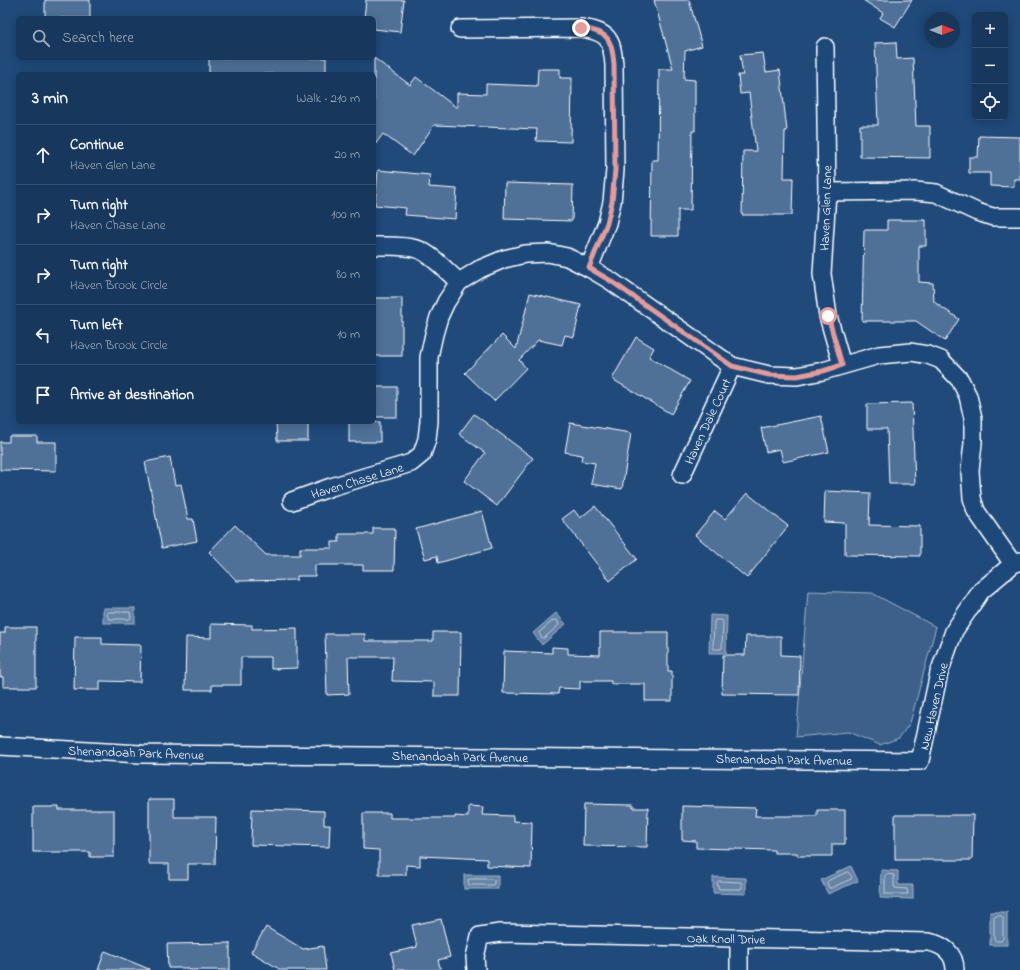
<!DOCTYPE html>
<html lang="en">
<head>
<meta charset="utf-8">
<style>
	:root { --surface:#17385c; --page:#244365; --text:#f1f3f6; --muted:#9eacbb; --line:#365272 }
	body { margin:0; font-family:"Indie Flower",sans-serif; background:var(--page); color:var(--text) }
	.controls { position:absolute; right:12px; top:12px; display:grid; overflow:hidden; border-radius:6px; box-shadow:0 2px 10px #0003 }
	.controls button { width:36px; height:36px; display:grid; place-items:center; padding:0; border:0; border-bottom:1px solid var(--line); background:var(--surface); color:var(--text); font:20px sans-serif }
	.compass { position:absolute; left:924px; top:12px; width:36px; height:36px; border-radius:50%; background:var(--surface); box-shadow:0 2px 10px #0003; rotate:90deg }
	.stop { position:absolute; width:12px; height:12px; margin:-9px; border:3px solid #e69b98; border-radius:50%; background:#fff }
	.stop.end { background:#e69b98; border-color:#fff; box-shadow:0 1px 4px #0008 }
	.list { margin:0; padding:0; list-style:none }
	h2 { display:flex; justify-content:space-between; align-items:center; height:52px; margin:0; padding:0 16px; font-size:17px }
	h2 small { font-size:13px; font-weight:400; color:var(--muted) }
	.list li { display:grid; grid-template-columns:26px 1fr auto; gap:12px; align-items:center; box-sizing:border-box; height:60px; padding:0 16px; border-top:1px solid var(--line) }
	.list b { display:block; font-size:15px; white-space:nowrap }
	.list p { margin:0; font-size:13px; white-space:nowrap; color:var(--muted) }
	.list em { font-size:13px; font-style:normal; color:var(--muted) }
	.icon { flex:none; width:22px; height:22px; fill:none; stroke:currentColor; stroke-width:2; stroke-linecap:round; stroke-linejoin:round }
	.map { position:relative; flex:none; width:1020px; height:970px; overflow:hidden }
	.search { position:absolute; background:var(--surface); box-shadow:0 2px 10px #0003; left:16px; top:16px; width:360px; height:44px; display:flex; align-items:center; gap:10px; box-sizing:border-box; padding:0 14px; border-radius:6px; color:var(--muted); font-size:15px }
	.panel { position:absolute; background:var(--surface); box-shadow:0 2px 10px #0003; left:16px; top:72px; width:360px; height:352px; border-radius:6px }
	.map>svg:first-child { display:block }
</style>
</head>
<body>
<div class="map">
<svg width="1020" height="970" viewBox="0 0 1020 970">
	<rect width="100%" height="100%" fill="#1f4a7a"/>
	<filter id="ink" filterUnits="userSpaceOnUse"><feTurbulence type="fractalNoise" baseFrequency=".025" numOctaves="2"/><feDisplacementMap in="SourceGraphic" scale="8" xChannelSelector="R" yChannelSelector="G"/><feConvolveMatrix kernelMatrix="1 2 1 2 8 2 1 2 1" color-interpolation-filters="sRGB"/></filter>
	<g filter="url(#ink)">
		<polygon fill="#3c618b" stroke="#9eb0c5" points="808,591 872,593 936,627 910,723 899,738 880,745 848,732 796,737"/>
		<g fill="#6583a4" stroke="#a3b5c8">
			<rect x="103" y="608" width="32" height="15"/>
			<polygon points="556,613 566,624 542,645 533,633"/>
			<polygon points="710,615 727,616 726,653 709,653"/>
			<polygon points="851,866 858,881 828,894 821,880"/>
			<polygon points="881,870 898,871 898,885 913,885 913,899 880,898"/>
			<rect x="464" y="875" width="34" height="14"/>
			<polygon points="713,877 746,878 746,894 713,893"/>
			<rect x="990" y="912" width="17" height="33"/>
		</g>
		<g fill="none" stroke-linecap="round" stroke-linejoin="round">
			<g stroke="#c1cddb" stroke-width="1">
				<polygon points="109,612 130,612 131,618 129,619 109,619 107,614"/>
				<polygon points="554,620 557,620 559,625 544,638 542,638 539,633"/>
				<polygon points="715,620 722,620 723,622 722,648 721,649 714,649 713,647 714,622"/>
				<polygon points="848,872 852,877 851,879 831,888 829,888 827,883 828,881"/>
				<polygon points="887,874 894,875 894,885 895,888 907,889 908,894 885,894 885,876"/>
				<polygon points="470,879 492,879 494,880 494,884 492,885 469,885 468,880"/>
				<polygon points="719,881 740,882 742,883 742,888 740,889 719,889 717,883"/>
				<polygon points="996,916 1002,916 1003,918 1003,939 1001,941 996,941 994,939 994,918"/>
			</g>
		</g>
		<g fill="#507197" stroke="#fff">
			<rect x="45" y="0" width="45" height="18"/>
			<polygon points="366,0 404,0 400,32 374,29 374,18 364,18"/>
			<polygon points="654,0 689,0 702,46 685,51 684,79 695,80 695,131 692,131 691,210 678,210 678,236 651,236 652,160 658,160 659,69 673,69"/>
			<polygon points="863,0 912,0 895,27 880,18 883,13"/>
			<polygon points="896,42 897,59 913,58 916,126 930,126 930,158 860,157 860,125 878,125 875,43"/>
			<polygon points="763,53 766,72 780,70 787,131 785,131 784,178 793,178 792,215 742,215 743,151 756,151 749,93 740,94 738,75 743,75 740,55"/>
			<rect x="209" y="58" width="117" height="16"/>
			<polygon points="374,58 410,85 416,77 457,108 457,93 486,94 486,84 537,86 538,69 560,69 560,78 572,78 571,142 536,141 537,129 434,125 413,156 383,134 374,146"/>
			<polygon points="979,136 1020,137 1020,179 1014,179 1014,187 990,186 990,173 969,173 969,157 978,157"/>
			<polygon points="378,170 430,175 429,187 457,189 455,219 405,215 406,208 375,205"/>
			<polygon points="505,183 573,185 572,221 504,219"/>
			<polygon points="887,220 926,220 926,246 919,246 919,282 933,283 934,302 959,319 945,341 916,321 862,321 864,230 887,230"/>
			<polygon points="530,293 581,305 574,337 565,335 562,345 538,340 519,360 526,368 494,401 465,373 502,335 516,349"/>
			<rect x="374" y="298" width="28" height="58"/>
			<polygon points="636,337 654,348 649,357 690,381 671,414 612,379"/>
			<rect x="374" y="387" width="23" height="30"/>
			<polygon points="912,403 915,484 889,484 887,429 867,429 867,404"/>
			<polygon points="474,414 533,458 497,506 464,481 485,453 459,434"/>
			<polygon points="821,416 829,452 783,462 780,449 766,452 761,428"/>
			<polygon points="276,422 308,422 308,441 277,441"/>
			<rect x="349" y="422" width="31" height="20"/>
			<polygon points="570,423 631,433 622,489 591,484 595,463 581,461 582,455 565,452"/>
			<polygon points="9,436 37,436 37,442 56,442 56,471 0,470 0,442 9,442"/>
			<polygon points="170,457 175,485 181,484 188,519 193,519 197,541 162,548 145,462"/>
			<polygon points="825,491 870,493 869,525 920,526 920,556 845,555 845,523 824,522"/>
			<polygon points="747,493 788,526 747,578 695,535 715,511 725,519"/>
			<polygon points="595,506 637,559 610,581 562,519 574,510 580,518"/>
			<polygon points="482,511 492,548 438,563 437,556 425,559 416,529"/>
			<polygon points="235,525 266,555 300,555 300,548 332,548 332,542 339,542 339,534 373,534 373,528 395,528 394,570 363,570 363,565 315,565 315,576 297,576 297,580 237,581 209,552"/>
			<polygon points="211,624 252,625 252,629 297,628 297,668 271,669 271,657 241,657 241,685 212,685 212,690 185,690 186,637 211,638"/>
			<polygon points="5,627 36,627 36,687 3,687 3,677 0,677 0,633 5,633"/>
			<polygon points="433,632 461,632 460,696 434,696 434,682 392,681 393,657 348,657 349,694 327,695 325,634 365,634 365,641 433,641"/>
			<polygon points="600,632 668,632 668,671 672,671 672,701 645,701 645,684 611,684 611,681 580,681 580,689 559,688 558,694 503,693 504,651 552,653 552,647 568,648 568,654 600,655"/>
			<polygon points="746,636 781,636 781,655 800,656 799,695 722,694 723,655 745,655"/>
			<polygon points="75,637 102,637 102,644 141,645 140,682 100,681 100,690 74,690"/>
			<polygon points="149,799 174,799 174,817 216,817 215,864 188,864 188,879 169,879 169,864 149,864"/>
			<polygon points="584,804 633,805 633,808 648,808 647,847 583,846"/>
			<polygon points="468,806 483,807 482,815 513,816 513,821 532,822 531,868 487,866 487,859 420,856 420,866 406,865 406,875 379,875 379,850 363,849 363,813 390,813 390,818 455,818 455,816 468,817"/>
			<polygon points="682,806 756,808 755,816 817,816 817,810 845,810 845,844 832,844 832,856 797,856 797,853 774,853 774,850 696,848 696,841 682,840"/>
			<polygon points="33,807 59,807 59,810 114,810 114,857 90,857 90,852 33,852"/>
			<polygon points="252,809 324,811 324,825 330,825 329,847 251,845"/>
			<polygon points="895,815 973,815 972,860 895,860"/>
			<polygon points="441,919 450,957 438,960 441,970 395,970 391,953 417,947 412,925"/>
			<polygon points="266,927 303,949 323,946 326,970 281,970 251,952"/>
			<polygon points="230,943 230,970 188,970 188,968 168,968 167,944"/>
			<polygon points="105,951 149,969 149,970 98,970"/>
		</g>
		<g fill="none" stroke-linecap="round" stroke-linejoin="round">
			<g stroke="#fff" stroke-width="20">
				<g id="minor">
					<path d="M460,29L581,28C608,32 612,38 614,65L615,170L612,202L607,223L589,268"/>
					<polyline points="825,47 827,192 822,274 828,316 842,365"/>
					<polyline points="827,192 915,191 936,193 977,212 993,217 1020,217"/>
					<path d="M374,246C388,246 404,245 417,249C431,253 448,273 459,282"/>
					<polyline points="682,475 732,366"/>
					<polyline points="292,501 331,487 411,463 422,454 427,439 429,421 429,357 434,334 439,317 446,302 459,282 480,269 504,259 525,254 548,253 567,257 589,268 611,281 732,366 769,375 797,376 823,371 879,355 911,352 928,355 941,360 960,380 968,396 973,418 973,443 970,471 972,498 976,511 1013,564"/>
					<polyline points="0,746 141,754 920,761 939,673 954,631 981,591 1013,564 1020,561"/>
					<path d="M476,970L475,957L480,936L500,933L929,942C944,945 955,954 955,970"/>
					<polyline points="739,970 739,938"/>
				</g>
			</g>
			<use href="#minor" stroke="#1f4a7a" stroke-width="17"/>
		</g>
	</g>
	<g fill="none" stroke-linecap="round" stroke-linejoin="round" filter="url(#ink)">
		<path stroke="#e69b98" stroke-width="5" d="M581,28C608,32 612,38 614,65L615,170L612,202L607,223L589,268L611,281L732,366L769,375L797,376L823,371L842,365L828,316"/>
	</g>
	<g text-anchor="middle" stroke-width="4" stroke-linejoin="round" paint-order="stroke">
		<g font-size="13" fill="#fff" stroke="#1f4a7a">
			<text transform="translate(825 208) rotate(-88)" y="5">Haven Glen Lane</text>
			<text transform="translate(707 421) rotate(-65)" y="5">Haven Dale Court</text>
			<text transform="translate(357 480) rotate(-17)" y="5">Haven Chase Lane</text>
			<text transform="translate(933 706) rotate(-77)" y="5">New Haven Drive</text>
			<text transform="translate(136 752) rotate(2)" y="5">Shenandoah Park Avenue</text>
			<text transform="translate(460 756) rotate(1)" y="5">Shenandoah Park Avenue</text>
			<text transform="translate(784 759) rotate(1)" y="5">Shenandoah Park Avenue</text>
			<text transform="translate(726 938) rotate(1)" y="5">Oak Knoll Drive</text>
		</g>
	</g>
</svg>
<div class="controls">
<button>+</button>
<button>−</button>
<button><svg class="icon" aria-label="locate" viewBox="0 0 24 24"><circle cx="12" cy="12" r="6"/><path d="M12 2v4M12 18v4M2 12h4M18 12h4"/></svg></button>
</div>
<svg class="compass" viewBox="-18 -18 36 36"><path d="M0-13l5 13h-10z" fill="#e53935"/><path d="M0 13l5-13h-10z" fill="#9eacbb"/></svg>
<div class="stop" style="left:828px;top:316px"></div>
<div class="stop end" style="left:581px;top:28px"></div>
<div class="search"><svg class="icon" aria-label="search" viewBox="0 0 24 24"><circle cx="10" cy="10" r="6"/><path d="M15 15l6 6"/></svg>Search here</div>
<section class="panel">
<h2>3 min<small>Walk · 210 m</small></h2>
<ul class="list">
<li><svg class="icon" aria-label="ahead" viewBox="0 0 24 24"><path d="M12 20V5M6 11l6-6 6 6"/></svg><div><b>Continue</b><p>Haven Glen Lane</p></div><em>20 m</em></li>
<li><svg class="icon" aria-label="right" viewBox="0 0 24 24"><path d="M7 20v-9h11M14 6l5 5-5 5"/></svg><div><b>Turn right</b><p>Haven Chase Lane</p></div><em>100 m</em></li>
<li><svg class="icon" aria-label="right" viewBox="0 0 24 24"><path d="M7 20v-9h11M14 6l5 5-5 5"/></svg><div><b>Turn right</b><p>Haven Brook Circle</p></div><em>80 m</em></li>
<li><svg class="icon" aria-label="left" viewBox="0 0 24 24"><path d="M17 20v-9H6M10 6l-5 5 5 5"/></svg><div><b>Turn left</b><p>Haven Brook Circle</p></div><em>10 m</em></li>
<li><svg class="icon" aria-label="arrive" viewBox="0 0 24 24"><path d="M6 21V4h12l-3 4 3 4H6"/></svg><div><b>Arrive at destination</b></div></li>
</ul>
</section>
</div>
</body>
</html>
